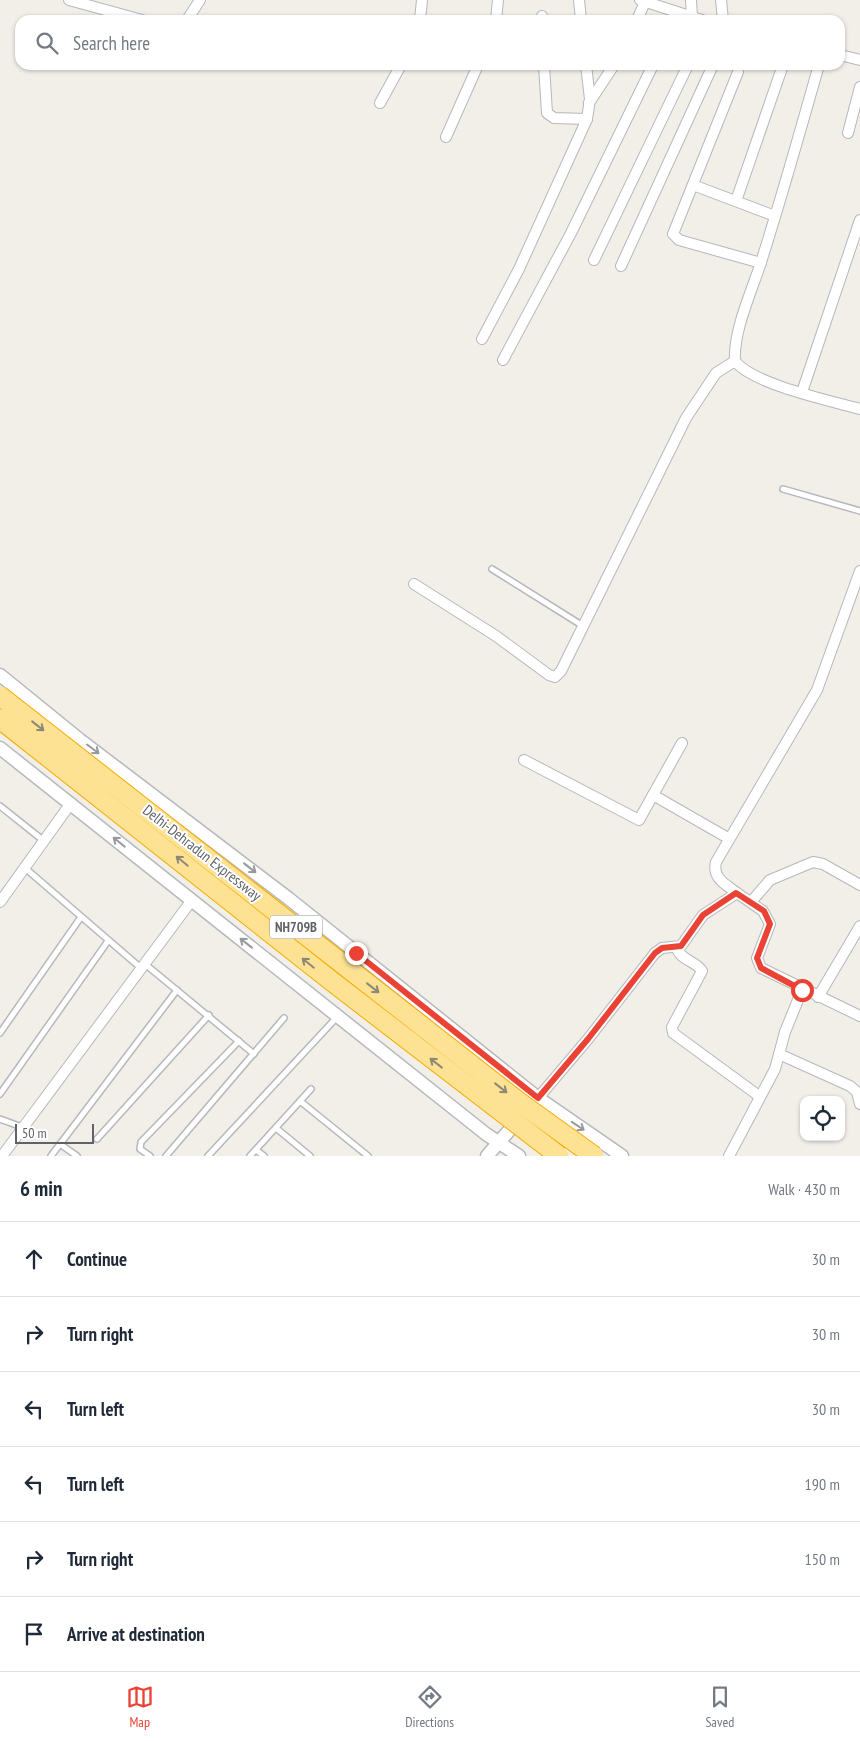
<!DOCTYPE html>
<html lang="en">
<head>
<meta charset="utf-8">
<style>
	:root { --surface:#fff; --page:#f6f6f7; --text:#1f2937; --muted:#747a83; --line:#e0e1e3; --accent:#ea4335 }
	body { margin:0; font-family:"PT Sans Narrow",sans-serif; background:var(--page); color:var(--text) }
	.controls { position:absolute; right:15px; bottom:15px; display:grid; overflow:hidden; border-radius:10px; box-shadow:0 1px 4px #0004 }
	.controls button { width:45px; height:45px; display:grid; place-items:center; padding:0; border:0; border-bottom:1px solid var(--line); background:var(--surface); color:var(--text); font:25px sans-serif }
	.scale { position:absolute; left:15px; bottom:12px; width:79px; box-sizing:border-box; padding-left:5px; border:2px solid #5f6368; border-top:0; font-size:14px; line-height:18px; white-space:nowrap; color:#5f6368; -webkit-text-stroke:4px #fff; paint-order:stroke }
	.stop { position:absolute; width:15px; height:15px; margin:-11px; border:4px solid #ea4335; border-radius:50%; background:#fff }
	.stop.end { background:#ea4335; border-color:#fff; box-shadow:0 1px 5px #0008 }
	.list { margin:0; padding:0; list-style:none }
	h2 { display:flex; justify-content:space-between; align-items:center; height:65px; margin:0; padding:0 20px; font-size:21px }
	h2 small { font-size:16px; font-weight:400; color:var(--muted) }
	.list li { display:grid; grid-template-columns:32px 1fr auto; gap:15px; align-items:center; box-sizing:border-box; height:75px; padding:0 20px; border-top:1px solid var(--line) }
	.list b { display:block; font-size:19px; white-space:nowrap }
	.list em { font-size:16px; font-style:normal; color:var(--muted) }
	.icon { flex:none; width:28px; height:28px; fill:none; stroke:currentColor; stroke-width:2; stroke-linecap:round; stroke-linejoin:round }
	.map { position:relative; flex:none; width:860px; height:1156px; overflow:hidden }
	.search { position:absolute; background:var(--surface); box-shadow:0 1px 4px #0004; left:15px; right:15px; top:15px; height:55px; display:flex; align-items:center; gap:12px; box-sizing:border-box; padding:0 18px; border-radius:15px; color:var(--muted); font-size:19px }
	.sheet { height:515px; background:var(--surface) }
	nav { display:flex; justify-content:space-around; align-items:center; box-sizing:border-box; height:70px; border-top:1px solid var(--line); background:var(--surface); font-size:14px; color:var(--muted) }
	nav a { display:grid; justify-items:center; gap:2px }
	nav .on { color:var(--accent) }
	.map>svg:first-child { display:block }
</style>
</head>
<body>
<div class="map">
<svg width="860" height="1156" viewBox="0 0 860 1156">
	<rect width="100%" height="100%" fill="#f1efe8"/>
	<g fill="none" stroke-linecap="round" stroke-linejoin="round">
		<g stroke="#b5b8bc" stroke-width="8">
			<g id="service">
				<polyline points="783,489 860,511"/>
				<polyline points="492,569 583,626"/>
				<polyline points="0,806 44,841"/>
				<polyline points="25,868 142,969"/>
				<polyline points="145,964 254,1054"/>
				<polyline points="0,1033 81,917"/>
				<polyline points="0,1094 108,941"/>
				<polyline points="300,1101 368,1156"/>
				<polyline points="0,1119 22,1127"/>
				<polyline points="276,1128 310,1156"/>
				<polyline points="97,1139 209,1015"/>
				<polyline points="60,1144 77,1156"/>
				<polyline points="256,1150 264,1156"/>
				<polyline points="51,1156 177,990"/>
				<polyline points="150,1156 140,1149 141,1142 239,1041"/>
				<polyline points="166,1156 284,1018"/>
				<polyline points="208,1156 338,1016"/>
				<polyline points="250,1156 311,1089"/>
			</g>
		</g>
		<g stroke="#b5b8bc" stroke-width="12">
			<g id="minor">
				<polyline points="69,0 142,20"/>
				<polyline points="579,0 581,20"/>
				<polyline points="640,0 702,20"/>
				<polyline points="691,0 692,17"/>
				<polyline points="721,0 723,20"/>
				<polyline points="542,16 542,20"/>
				<polyline points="187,20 200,0"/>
				<polyline points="420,20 422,0"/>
				<polyline points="496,20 498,0"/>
				<polyline points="637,20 645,2"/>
				<polyline points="840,55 860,60"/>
				<polyline points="544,65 547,113 554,118 587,119"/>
				<path d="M819,65C800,131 782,197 761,262C752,291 733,331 735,361C752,384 831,401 860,409"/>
				<polyline points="738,72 673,234 679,240 761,263"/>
				<polyline points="380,103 401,65"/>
				<polyline points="589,103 614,65"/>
				<polyline points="848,133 860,87"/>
				<polyline points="446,137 478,65"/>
				<polyline points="693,185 775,216"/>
				<polyline points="736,201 783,65"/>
				<polyline points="594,260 688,65"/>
				<polyline points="621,266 713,65"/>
				<polyline points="482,339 519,269 587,119 590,99 586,65"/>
				<polyline points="503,360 571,233 653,65"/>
				<polyline points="802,392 860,220"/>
				<polyline points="414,584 496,636 549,675 555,677 561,671 686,418 716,373 735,361"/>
				<polyline points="524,760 639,820 682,743"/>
				<polyline points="653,795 728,838"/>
				<polyline points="737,893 763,911 770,924 757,958 761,968 860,1016"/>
				<polyline points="0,902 71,803"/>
				<polyline points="751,902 770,880 813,862 823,864 860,885"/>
				<path d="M677,948C680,960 696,961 702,971L672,1027L673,1033L759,1096"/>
				<polyline points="818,997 860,926"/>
				<polyline points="779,1054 850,1086 857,1092 860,1104"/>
				<path d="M538,1098L588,1039L655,953L662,948L681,946L703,915L737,893C725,884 712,878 716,862L817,690L860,571"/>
				<polyline points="2,1156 192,900"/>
				<polyline points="729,1156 775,1069 785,1032 802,990"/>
			</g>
		</g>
		<g stroke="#b5b8bc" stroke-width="15">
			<g id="tertiary">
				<polyline points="0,675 80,740 288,898 538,1098 622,1156"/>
				<polyline points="0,748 486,1134 519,1156"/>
				<polyline points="487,1156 520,1118"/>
			</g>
		</g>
		<use href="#service" stroke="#fff" stroke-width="5"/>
		<use href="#minor" stroke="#fff" stroke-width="10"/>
		<use href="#tertiary" stroke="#fff" stroke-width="12"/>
		<g stroke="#f9ab00" stroke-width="21" stroke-linecap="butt">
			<g id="motorway-bridge">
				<polyline points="0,696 519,1102 594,1156"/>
				<polyline points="0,719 334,983 559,1156"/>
			</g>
		</g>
		<use href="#motorway-bridge" stroke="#fde293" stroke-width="19"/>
	</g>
	<defs><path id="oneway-shaft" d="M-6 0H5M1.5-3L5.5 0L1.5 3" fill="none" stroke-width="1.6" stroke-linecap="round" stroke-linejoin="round" transform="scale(1.25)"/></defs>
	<g stroke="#8e8975">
		<use href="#oneway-shaft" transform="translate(38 726) rotate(38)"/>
		<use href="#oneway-shaft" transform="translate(182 861) rotate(-141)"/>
		<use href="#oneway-shaft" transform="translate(308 963) rotate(-141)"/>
		<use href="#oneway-shaft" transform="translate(373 988) rotate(38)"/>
		<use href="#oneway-shaft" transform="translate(436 1063) rotate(-142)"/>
		<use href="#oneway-shaft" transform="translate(501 1088) rotate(38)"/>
	</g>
	<g stroke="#979a9d">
		<use href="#oneway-shaft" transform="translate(93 749) rotate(37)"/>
		<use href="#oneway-shaft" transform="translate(119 842) rotate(-141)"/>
		<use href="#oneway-shaft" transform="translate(250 868) rotate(38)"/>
		<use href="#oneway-shaft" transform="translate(246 943) rotate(-142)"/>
		<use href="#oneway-shaft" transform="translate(578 1126) rotate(34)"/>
	</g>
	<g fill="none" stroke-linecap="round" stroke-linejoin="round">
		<polyline stroke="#ea4335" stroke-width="6" points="356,953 538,1098 588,1039 655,953 662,948 681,946 703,915 736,893 764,911 770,924 757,958 761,968 802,990"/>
	</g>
	<g text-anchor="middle" stroke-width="4" stroke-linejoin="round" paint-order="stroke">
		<rect fill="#fff" stroke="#8f9295" stroke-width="1" x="270" y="915.5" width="52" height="23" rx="4"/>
		<g font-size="14" font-weight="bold" fill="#5f6368">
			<text x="296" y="932">NH709B</text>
		</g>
		<g font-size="15" fill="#5f6368" stroke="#fff">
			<text transform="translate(202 853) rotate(38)" y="5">Delhi-Dehradun Expressway</text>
		</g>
	</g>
</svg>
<div class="controls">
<button><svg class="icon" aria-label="locate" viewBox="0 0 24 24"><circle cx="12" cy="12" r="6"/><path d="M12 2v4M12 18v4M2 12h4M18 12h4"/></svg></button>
</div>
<div class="scale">50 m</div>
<div class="stop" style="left:802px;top:990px"></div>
<div class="stop end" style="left:356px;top:953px"></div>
<div class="search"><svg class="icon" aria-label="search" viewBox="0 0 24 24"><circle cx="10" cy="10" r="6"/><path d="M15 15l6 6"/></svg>Search here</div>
</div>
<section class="sheet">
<h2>6 min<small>Walk · 430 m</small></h2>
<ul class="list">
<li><svg class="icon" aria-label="ahead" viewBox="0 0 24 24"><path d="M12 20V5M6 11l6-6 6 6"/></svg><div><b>Continue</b></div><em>30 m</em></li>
<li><svg class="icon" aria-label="right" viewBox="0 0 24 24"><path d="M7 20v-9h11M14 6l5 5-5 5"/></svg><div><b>Turn right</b></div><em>30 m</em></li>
<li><svg class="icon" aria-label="left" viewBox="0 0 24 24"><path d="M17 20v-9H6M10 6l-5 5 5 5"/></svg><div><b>Turn left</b></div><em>30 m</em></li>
<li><svg class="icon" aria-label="left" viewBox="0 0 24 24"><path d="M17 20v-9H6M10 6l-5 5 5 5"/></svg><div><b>Turn left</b></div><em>190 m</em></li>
<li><svg class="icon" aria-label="right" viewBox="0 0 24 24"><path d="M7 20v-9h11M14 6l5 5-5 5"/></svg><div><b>Turn right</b></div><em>150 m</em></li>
<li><svg class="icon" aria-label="arrive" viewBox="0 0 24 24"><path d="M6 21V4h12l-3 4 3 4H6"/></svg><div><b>Arrive at destination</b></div></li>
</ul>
</section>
<nav>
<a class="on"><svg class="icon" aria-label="map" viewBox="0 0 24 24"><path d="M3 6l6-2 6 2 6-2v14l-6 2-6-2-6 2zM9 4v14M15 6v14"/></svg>Map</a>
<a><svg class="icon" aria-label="directions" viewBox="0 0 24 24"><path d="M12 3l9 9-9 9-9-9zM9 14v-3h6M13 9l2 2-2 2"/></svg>Directions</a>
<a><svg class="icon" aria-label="saved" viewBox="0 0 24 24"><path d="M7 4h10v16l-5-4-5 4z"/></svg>Saved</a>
</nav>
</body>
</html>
